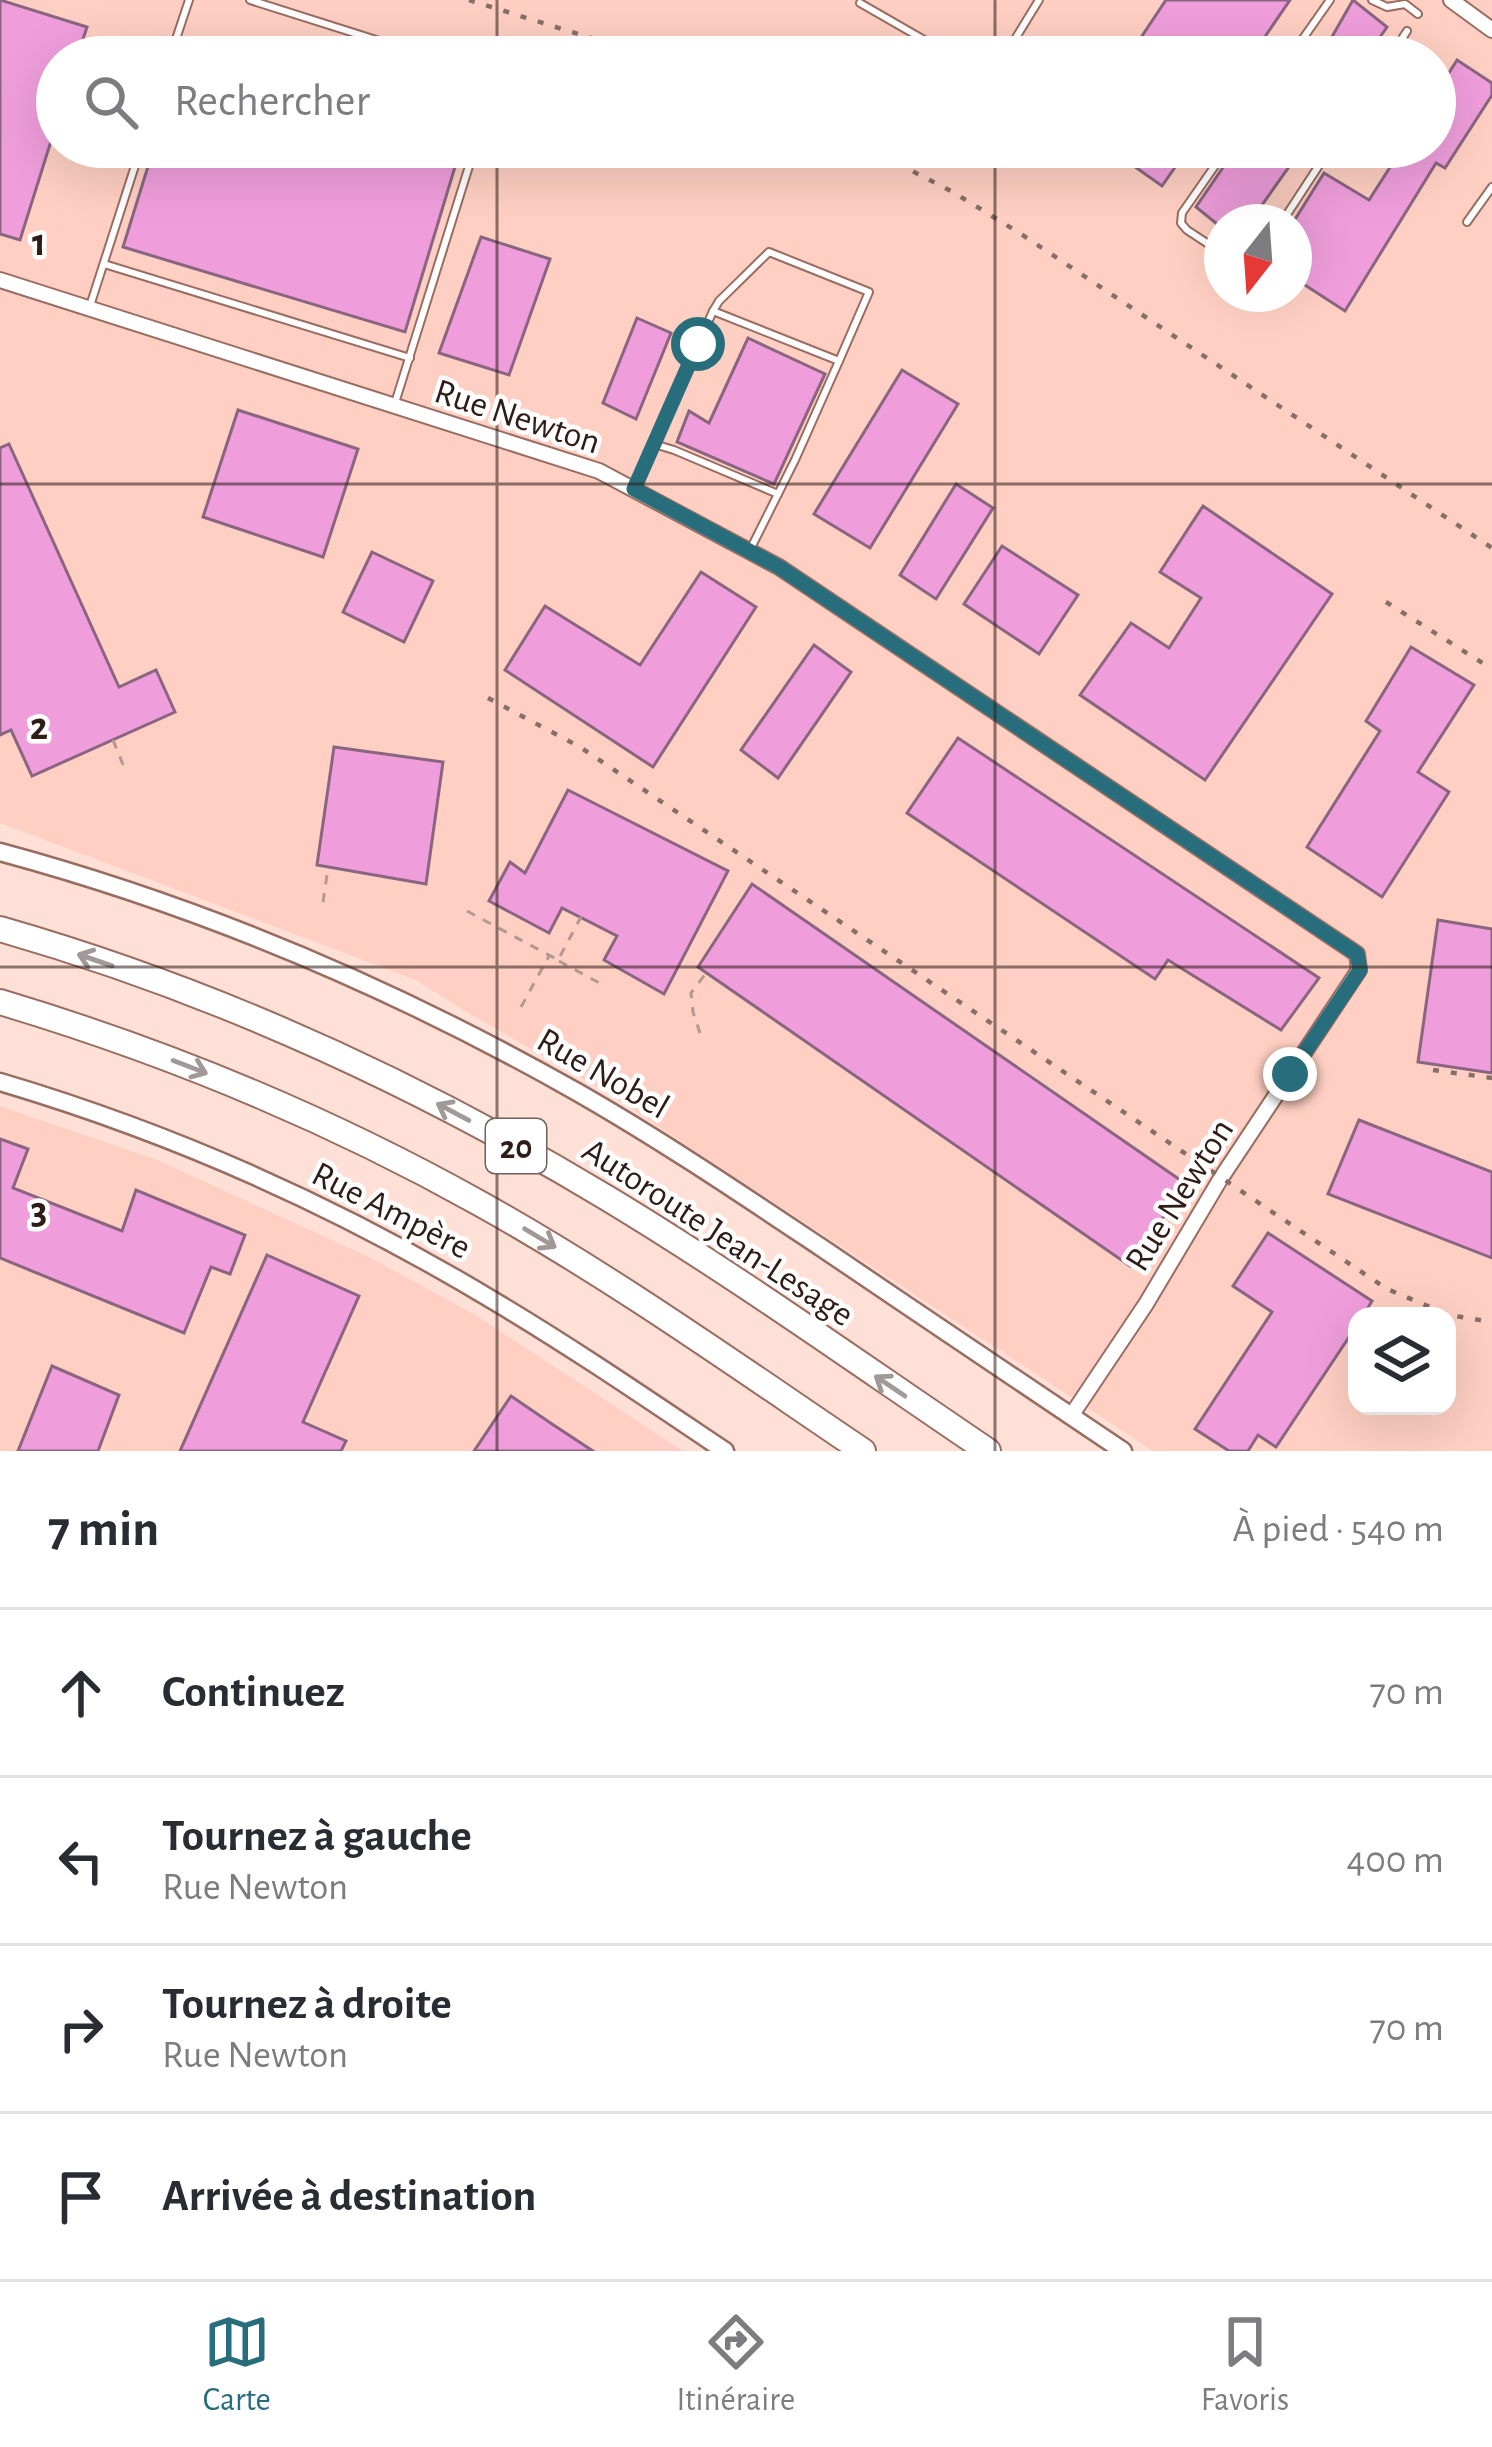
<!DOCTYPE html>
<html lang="fr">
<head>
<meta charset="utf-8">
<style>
	:root { --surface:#fff; --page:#f7f7f7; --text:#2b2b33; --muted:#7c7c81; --line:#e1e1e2; --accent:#286d7c }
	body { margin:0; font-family:"Alegreya Sans",sans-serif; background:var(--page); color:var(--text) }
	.controls { position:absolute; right:36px; bottom:36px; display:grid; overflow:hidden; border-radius:24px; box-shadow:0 12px 48px #0002 }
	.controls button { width:108px; height:108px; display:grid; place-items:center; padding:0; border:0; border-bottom:3px solid var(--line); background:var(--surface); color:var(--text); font:60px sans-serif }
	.compass { position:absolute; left:1204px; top:204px; width:108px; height:108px; border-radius:50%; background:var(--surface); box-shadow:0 12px 48px #0002; rotate:197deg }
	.stop { position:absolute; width:36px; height:36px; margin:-27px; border:9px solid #286d7c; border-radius:50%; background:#fff }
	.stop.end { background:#286d7c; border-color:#fff; box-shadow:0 3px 12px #0008 }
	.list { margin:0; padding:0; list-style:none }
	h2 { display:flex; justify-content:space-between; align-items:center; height:156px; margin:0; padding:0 48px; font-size:51px }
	h2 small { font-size:39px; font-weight:400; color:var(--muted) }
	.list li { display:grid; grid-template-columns:78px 1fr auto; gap:36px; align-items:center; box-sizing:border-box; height:168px; padding:0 48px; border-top:3px solid var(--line) }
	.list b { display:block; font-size:45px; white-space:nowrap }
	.list p { margin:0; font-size:39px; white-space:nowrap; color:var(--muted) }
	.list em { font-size:39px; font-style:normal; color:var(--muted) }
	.icon { flex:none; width:66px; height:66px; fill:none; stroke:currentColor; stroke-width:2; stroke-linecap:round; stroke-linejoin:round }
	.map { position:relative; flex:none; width:1492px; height:1451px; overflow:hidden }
	.search { position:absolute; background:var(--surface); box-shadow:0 12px 48px #0002; left:36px; right:36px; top:36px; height:132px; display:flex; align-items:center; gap:30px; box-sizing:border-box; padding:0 42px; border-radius:66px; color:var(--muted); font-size:45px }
	.sheet { height:828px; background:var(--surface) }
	nav { display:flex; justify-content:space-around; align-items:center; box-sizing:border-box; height:168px; border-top:3px solid var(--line); background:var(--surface); font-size:33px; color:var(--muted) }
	nav a { display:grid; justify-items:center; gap:6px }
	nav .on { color:var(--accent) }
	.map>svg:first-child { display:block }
</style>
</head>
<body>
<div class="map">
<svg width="1492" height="1451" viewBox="0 0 1492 1451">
	<rect width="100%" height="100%" fill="#ffe0d7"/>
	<g fill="#fecfc2" fill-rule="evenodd">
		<path d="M0,0H1492V1451H1153L606,1092L465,1011L416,980L0,823ZM57,57H1435V147H57ZM1222,222H1294V294H1222ZM1357,1316H1447V1406H1357Z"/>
		<polygon points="0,1106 160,1161 371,1258 477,1316 683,1451 0,1451"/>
	</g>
	<g fill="#ef9edb" stroke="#896580" stroke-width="3">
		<polygon points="0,0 87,27 77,57 57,57 57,122 20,240 0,234"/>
		<polygon points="1166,0 1290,0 1251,57 1128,57"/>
		<polygon points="1353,0 1387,27 1366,57 1307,57 1321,40 1329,42"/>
		<polygon points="1457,60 1492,83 1492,95 1445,168 1436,163 1345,311 1294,278 1294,221 1324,173 1369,200 1403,147 1435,147 1435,95"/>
		<polygon points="154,147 461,147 405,332 123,247"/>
		<polygon points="1107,147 1189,147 1162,186"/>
		<polygon points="1237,147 1303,147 1250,222 1222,222 1222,228 1196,207"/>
		<polygon points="481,237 550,259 509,375 439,353"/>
		<polygon points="637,318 671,333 636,419 603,403"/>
		<polygon points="748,338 825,374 774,484 677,442 689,411 709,423"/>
		<polygon points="902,370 958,404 870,548 814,514"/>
		<polygon points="238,410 358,449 323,557 203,517"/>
		<polygon points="9,444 119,687 156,670 175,712 32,776 11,730 0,735 0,448"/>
		<polygon points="956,484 993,508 936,599 900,575"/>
		<polygon points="1203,506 1332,594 1205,780 1080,695 1131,623 1169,648 1201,598 1160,572"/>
		<polygon points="1002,546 1078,595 1039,654 964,604"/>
		<polygon points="372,552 433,581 404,642 343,612"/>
		<polygon points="701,572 756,607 653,767 505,670 545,606 640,665"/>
		<polygon points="814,645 851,672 778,778 741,750"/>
		<polygon points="1411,647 1474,685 1418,772 1449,792 1382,897 1307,847 1380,731 1366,721"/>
		<polygon points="958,738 1319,978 1281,1030 1168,960 1155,979 907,813"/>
		<polygon points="334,747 443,762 426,884 317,865"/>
		<polygon points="568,790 728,871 664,994 604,960 617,936 562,908 549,933 489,901 510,862 525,873"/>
		<polygon points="752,884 1186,1184 1130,1266 698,967"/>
		<polygon points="1438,920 1492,929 1492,1073 1418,1062"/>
		<polygon points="1359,1120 1492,1172 1492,1258 1328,1194"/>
		<polygon points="0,1139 28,1149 13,1188 122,1231 136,1190 245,1235 230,1274 211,1267 184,1333 0,1258"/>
		<polygon points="1268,1233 1372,1301 1363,1316 1357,1316 1357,1325 1276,1447 1258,1435 1248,1451 1229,1451 1195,1429 1272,1312 1233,1286"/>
		<polygon points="267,1255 359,1296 303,1422 346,1441 341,1451 180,1451"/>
		<polygon points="52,1366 119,1395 98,1451 18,1451"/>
		<polygon points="511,1396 552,1424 593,1451 474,1451"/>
	</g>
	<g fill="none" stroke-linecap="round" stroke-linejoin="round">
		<g stroke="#996d61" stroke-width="10">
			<g id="service">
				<polyline points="250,0 430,57"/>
				<polyline points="1372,0 1387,7 1405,4 1418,14"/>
				<polyline points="860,3 954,57"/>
				<polyline points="170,57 189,0"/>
				<polyline points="1004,57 1039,0"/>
				<polyline points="1290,57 1330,0"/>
				<polyline points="1390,57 1407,31"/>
				<polyline points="1282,222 1331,147"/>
				<polyline points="1467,222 1492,187"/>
				<polyline points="1222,253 1187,230 1181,223 1182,213 1228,147"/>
				<polyline points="104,264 410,358"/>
				<polyline points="89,309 141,147"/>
				<polyline points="713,311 839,361 795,460 750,550"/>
				<polyline points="395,403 475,147"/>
				<polyline points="654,444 674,450 778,494"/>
				<polyline points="635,486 713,311 719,301 769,252 869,292 839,361"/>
			</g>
		</g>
		<g stroke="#996d61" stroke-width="18">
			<g id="minor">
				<polyline points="1451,0 1492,30"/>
				<polyline points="0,280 599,471 779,567 1357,954 1359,970 1221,1178 1146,1304 1071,1416"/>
			</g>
		</g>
		<g stroke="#996d61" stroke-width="21">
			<g id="tertiary">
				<path d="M0,852C200,906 397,990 577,1092C661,1140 741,1194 822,1248C922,1316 1022,1383 1123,1451"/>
				<path d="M0,1082C172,1133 340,1208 494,1301C573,1348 649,1400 725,1451"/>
			</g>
		</g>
		<g stroke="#996d61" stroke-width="28">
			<g id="motorway">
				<path d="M0,929C213,990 418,1084 607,1198C738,1277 862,1366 988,1451"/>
				<path d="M0,1002C167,1052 327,1118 479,1203C612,1277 737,1366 863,1451"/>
			</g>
		</g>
		<g stroke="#b39992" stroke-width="3" stroke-dasharray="9 9" stroke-linecap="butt">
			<polyline points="113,740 124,767"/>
			<polyline points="323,902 328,868"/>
			<polyline points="467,911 558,960 581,917"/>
			<polyline points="559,961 603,985"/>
			<polyline points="521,1007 549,956"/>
			<polyline points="700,1033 693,1012 691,993 706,973"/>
		</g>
		<use href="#service" stroke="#fff" stroke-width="6"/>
		<use href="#minor" stroke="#fff" stroke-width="14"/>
		<use href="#tertiary" stroke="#fff" stroke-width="16"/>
		<use href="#motorway" stroke="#fff" stroke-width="24"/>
		<g stroke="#866f68" stroke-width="4.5" stroke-dasharray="6 12" stroke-linecap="butt">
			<polyline points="469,0 652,57"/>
			<polyline points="865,147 953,192 1021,234 1492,548"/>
			<polyline points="1386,602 1492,669"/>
			<polyline points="488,698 580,747 1387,1289 1449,1315 1492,1322"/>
			<polyline points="1433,1070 1492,1078"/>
		</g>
	</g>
	<defs><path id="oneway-shaft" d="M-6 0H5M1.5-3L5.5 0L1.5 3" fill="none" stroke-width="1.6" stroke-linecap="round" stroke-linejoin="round" transform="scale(3)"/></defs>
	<g stroke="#a19997">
		<use href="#oneway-shaft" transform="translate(95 960) rotate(-161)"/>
		<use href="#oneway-shaft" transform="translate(190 1067) rotate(21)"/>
		<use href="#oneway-shaft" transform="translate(453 1112) rotate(-152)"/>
		<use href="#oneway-shaft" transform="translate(540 1238) rotate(31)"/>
		<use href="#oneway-shaft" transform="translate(890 1386) rotate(-146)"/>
	</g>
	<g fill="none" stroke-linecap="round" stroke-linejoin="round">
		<polyline stroke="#286d7c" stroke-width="15" points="698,344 634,489 779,567 1357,954 1360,970 1290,1074"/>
	</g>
	<path fill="none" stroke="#2e1c17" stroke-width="3" stroke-opacity="0.55" d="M497,0V57M995,0V57M497,147V1451M995,147V1451M0,484H1492M0,967H1492"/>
	<g text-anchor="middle" stroke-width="9" stroke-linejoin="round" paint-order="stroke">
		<rect fill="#fff" stroke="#6d605d" stroke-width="3" x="486" y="1119" width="60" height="54" rx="9"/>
		<g font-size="33" font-weight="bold" fill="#2e1c17">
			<text x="516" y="1158">20</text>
		</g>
		<g font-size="36" fill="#2e1c17" stroke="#fff">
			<text transform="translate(518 415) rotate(18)" y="13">Rue Newton</text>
			<text transform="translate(604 1072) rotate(30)" y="13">Rue Nobel</text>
			<text transform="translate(1178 1194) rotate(-58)" y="13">Rue Newton</text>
			<text transform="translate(392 1209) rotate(27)" y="13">Rue Ampère</text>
			<text transform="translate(719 1231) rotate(33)" y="13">Autoroute Jean-Lesage</text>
		</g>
	</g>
	<g font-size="39" text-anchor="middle" font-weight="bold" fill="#2e1c17" stroke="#fff" stroke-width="9" stroke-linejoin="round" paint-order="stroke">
		<text x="39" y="255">1</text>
		<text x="39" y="739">2</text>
		<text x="39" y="1223">3</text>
	</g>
</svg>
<div class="controls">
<button><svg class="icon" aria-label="layers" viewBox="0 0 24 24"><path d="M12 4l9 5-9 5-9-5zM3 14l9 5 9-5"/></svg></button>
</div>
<svg class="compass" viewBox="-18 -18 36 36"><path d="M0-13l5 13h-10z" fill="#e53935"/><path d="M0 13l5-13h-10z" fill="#7c7c81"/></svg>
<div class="stop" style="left:698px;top:344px"></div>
<div class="stop end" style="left:1290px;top:1074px"></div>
<div class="search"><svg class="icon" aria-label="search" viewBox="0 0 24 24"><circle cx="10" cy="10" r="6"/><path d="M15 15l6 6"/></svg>Rechercher</div>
</div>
<section class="sheet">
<h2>7 min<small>À pied · 540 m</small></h2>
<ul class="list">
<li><svg class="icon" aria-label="ahead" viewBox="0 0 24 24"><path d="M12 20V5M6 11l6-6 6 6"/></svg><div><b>Continuez</b></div><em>70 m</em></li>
<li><svg class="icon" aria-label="left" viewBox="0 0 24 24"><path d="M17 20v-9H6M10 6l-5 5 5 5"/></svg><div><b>Tournez à gauche</b><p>Rue Newton</p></div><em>400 m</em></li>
<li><svg class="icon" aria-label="right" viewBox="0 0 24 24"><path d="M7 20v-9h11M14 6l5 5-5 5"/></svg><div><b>Tournez à droite</b><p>Rue Newton</p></div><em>70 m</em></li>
<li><svg class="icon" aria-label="arrive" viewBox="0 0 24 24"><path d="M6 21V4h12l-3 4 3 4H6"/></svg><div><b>Arrivée à destination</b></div></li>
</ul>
</section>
<nav>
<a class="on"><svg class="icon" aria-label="map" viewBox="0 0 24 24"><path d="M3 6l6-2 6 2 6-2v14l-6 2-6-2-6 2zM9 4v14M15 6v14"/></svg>Carte</a>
<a><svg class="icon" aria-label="directions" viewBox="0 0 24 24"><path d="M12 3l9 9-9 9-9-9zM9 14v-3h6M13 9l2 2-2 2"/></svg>Itinéraire</a>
<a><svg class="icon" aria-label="saved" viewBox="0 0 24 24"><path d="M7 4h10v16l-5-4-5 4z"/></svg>Favoris</a>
</nav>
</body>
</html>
